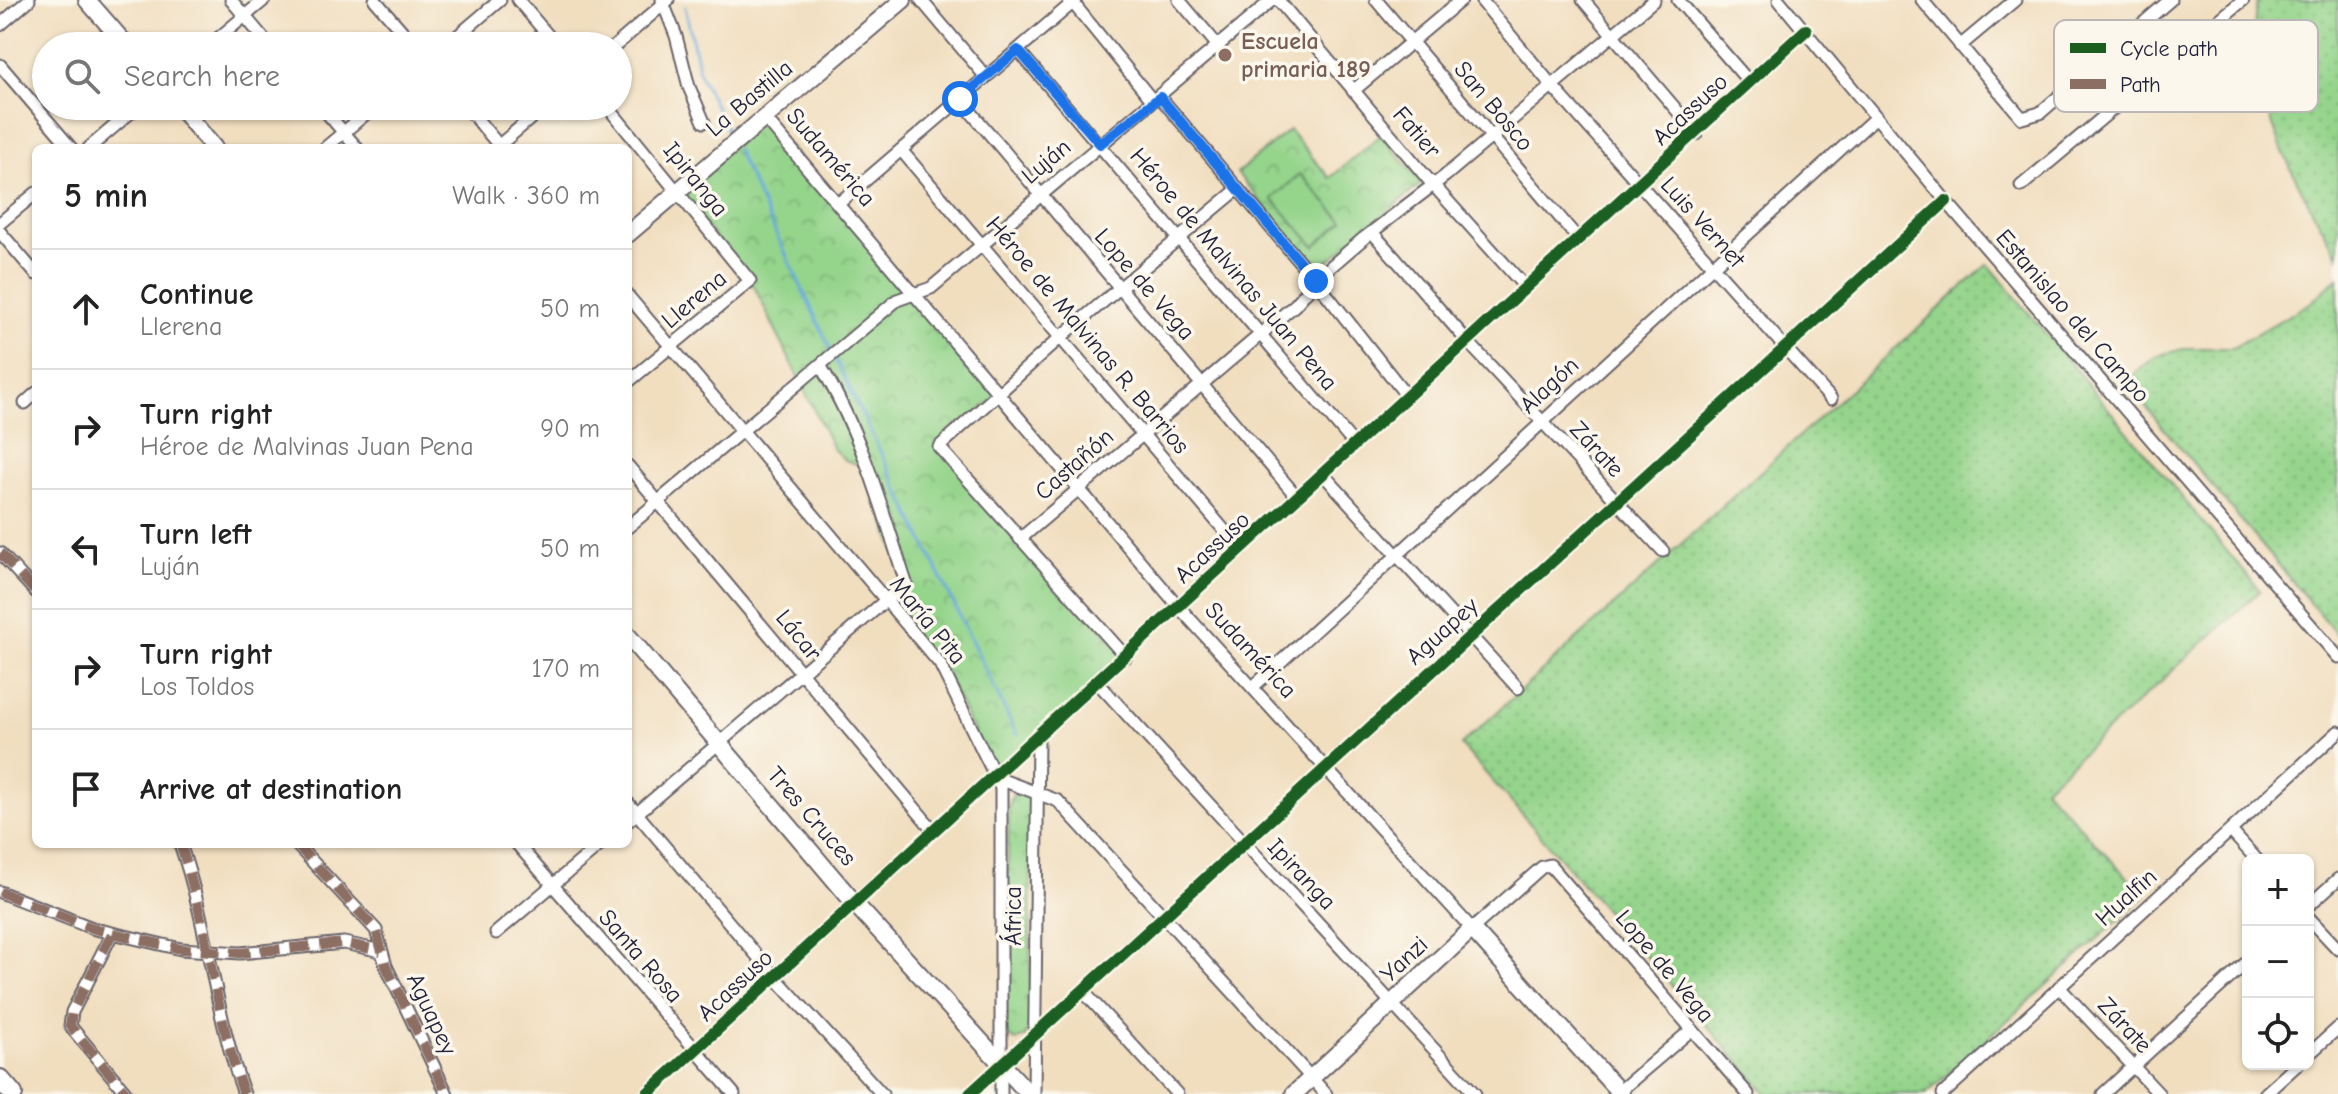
<!DOCTYPE html>
<html lang="en">
<head>
<meta charset="utf-8">
<style>
	:root { --surface:#fff; --page:#f6f6f6; --text:#222; --muted:#767676; --line:#e0e0e0 }
	body { margin:0; font-family:"Comic Neue",sans-serif; background:var(--page); color:var(--text) }
	.controls { position:absolute; right:24px; bottom:24px; display:grid; overflow:hidden; border-radius:12px; box-shadow:0 2px 6px #0004 }
	.controls button { width:72px; height:72px; display:grid; place-items:center; padding:0; border:0; border-bottom:2px solid var(--line); background:var(--surface); color:var(--text); font:40px sans-serif }
	.stop { position:absolute; width:24px; height:24px; margin:-18px; border:6px solid #1a73e8; border-radius:50%; background:#fff }
	.stop.end { background:#1a73e8; border-color:#fff; box-shadow:0 2px 8px #0008 }
	.list { margin:0; padding:0; list-style:none }
	h2 { display:flex; justify-content:space-between; align-items:center; height:104px; margin:0; padding:0 32px; font-size:34px }
	h2 small { font-size:26px; font-weight:400; color:var(--muted) }
	.list li { display:grid; grid-template-columns:52px 1fr auto; gap:24px; align-items:center; box-sizing:border-box; height:120px; padding:0 32px; border-top:2px solid var(--line) }
	.list b { display:block; font-size:30px; white-space:nowrap }
	.list p { margin:0; font-size:26px; white-space:nowrap; color:var(--muted) }
	.list em { font-size:26px; font-style:normal; color:var(--muted) }
	.icon { flex:none; width:44px; height:44px; fill:none; stroke:currentColor; stroke-width:2; stroke-linecap:round; stroke-linejoin:round }
	.map { position:relative; flex:none; width:2338px; height:1094px; overflow:hidden }
	.search { position:absolute; background:var(--surface); box-shadow:0 2px 6px #0004; left:32px; top:32px; width:600px; height:88px; display:flex; align-items:center; gap:20px; box-sizing:border-box; padding:0 28px; border-radius:44px; color:var(--muted); font-size:30px }
	.panel { position:absolute; background:var(--surface); box-shadow:0 2px 6px #0004; left:32px; top:144px; width:600px; height:704px; border-radius:12px }
	.map>svg:first-child { display:block }
</style>
</head>
<body>
<div class="map">
<svg width="2338" height="1094" viewBox="0 0 2338 1094">
	<defs>
		<pattern id="grass-dots" width="8" height="8" patternUnits="userSpaceOnUse" patternTransform="scale(2)"><rect width="8" height="8" fill="#94d48b"/><path d="M2 2h.1M6 6h.1" fill="none" stroke="#7fb679" stroke-width="1.8" stroke-linecap="round"/></pattern>
		<pattern id="park-crowns" width="20" height="18" patternUnits="userSpaceOnUse" patternTransform="scale(2)"><rect width="20" height="18" fill="#94d48b"/><path d="M2 6a3 3 0 1 1 6 0M12 15a3 3 0 1 1 6 0" fill="none" stroke="#7fb679"/></pattern>
	</defs>
	<rect width="100%" height="100%" fill="#fbf7ec"/>
	<filter id="ink" filterUnits="userSpaceOnUse"><feTurbulence type="fractalNoise" baseFrequency=".0125" numOctaves="2"/><feDisplacementMap in="SourceGraphic" scale="16" xChannelSelector="R" yChannelSelector="G"/><feConvolveMatrix kernelMatrix="1 2 1 2 8 2 1 2 1" color-interpolation-filters="sRGB"/></filter>
	<filter id="wash" filterUnits="userSpaceOnUse"><feTurbulence type="fractalNoise" baseFrequency=".006" numOctaves="4" result="noise"/><feDisplacementMap in="SourceGraphic" scale="32" xChannelSelector="R" yChannelSelector="G"/><feGaussianBlur stdDeviation="1.8" result="paint"/><feColorMatrix in="noise" values="0 0 0 0 0 0 0 0 0 0 0 0 0 0 0 0 0 1.4 0 .05"/><feComposite in="paint" operator="in"/></filter>
	<g filter="url(#wash)">
		<rect width="100%" height="100%" fill="#f1debf"/>
		<g fill="url(#grass-dots)" stroke="#5b7b63" stroke-width="2">
			<path d="M2259,0H2338V256C2300,188 2266,134 2257,55C2255,38 2252,16 2259,0Z"/>
			<polygon points="1988,264 2260,591 2044,788 2145,896 1926,1094 1767,1094 1461,745"/>
			<polygon points="2338,278 2338,636 2125,382 2156,356 2187,348 2232,348 2310,303"/>
		</g>
		<g fill="url(#park-crowns)" stroke="#5b7b63" stroke-width="2">
			<polygon points="764,117 999,394 943,443 1126,657 994,777 946,673 884,601 906,583 866,467 845,460 833,449 755,288 678,191"/>
			<polygon points="1289,130 1330,178 1381,135 1422,183 1318,270 1237,173"/>
			<polygon points="1021,792 1027,793 1031,802 1030,1026 1025,1037 1016,1041 1009,1037 1004,1028 1009,806 1012,796"/>
		</g>
		<polygon fill="#94d48b" stroke="#5b7b63" stroke-width="2" points="1300,174 1343,221 1315,246 1272,199"/>
		<g fill="none" stroke-linecap="round" stroke-linejoin="round">
			<g stroke="#68a9dc" stroke-width="3">
				<polyline points="685,7 700,75 731,138"/>
				<polyline points="736,149 832,352"/>
				<polyline points="835,358 1017,735"/>
			</g>
		</g>
	</g>
	<g filter="url(#ink)">
		<g fill="none" stroke-linecap="round" stroke-linejoin="round">
			<g stroke="#6a6469" stroke-width="15">
				<g id="street">
					<polyline points="231,0 270,46"/>
					<polyline points="375,0 415,46"/>
					<polyline points="518,0 557,46"/>
					<polyline points="662,0 676,36 689,87 704,122"/>
					<polyline points="921,0 986,77"/>
					<polyline points="1179,0 1219,47"/>
					<polyline points="1278,0 1427,178 1526,288"/>
					<polyline points="1376,0 1579,240"/>
					<polyline points="1481,0 1553,87 1831,399"/>
					<polyline points="1583,0 1697,134"/>
					<polyline points="1678,0 1750,83"/>
					<polyline points="1779,0 1946,201 2338,657"/>
					<polyline points="1922,0 2022,118 2040,113 2170,0"/>
					<polyline points="1073,3 1152,100"/>
					<polyline points="0,25 29,0"/>
					<polyline points="209,46 264,0"/>
					<polyline points="446,46 500,0"/>
					<polyline points="615,46 668,0"/>
					<polyline points="1960,46 2015,0"/>
					<polyline points="1018,50 1354,444"/>
					<polyline points="0,65 71,148"/>
					<polyline points="1353,91 1461,0"/>
					<polyline points="1160,97 1316,281 1407,396"/>
					<polyline points="960,99 1297,497"/>
					<polyline points="321,106 357,148"/>
					<polyline points="466,106 501,148"/>
					<polyline points="607,106 750,281 628,382"/>
					<polyline points="764,117 1179,607 1472,929 1542,867 1550,865 1748,1094"/>
					<polyline points="89,148 138,106"/>
					<polyline points="325,148 375,106"/>
					<polyline points="496,148 545,106"/>
					<polyline points="901,150 1241,550"/>
					<polyline points="2021,186 2243,0"/>
					<polyline points="839,203 1076,0"/>
					<polyline points="0,223 36,193"/>
					<polyline points="0,232 36,274"/>
					<polyline points="1372,232 1468,342 1663,551"/>
					<polyline points="628,296 940,664 1001,788 1001,1094"/>
					<polyline points="25,403 36,393"/>
					<polyline points="628,466 934,831"/>
					<polyline points="1322,473 1518,688"/>
					<polyline points="628,527 897,300 931,288 1272,0"/>
					<polyline points="1020,539 1295,305 1321,275 1364,238 1445,176 1654,0"/>
					<polyline points="0,553 36,592"/>
					<polyline points="1126,657 939,447 1061,337 1238,189"/>
					<polyline points="1098,683 1475,1094"/>
					<polyline points="1253,687 1876,117"/>
					<polyline points="994,777 1058,801 1326,1094"/>
					<polyline points="628,803 775,977 882,1094"/>
					<path d="M628,821L906,583C882,508 861,432 820,365"/>
					<polyline points="2231,831 2257,860"/>
					<path d="M180,844C209,926 214,1013 244,1094"/>
					<polyline points="296,844 376,930 386,966 447,1094"/>
					<polyline points="517,844 734,1094"/>
					<polyline points="0,892 95,929 181,949 240,953 344,943 381,951"/>
					<polyline points="2308,906 2338,879"/>
					<polyline points="2308,917 2338,949"/>
					<polyline points="496,933 601,844"/>
					<polyline points="112,934 72,1012 70,1026 127,1094"/>
					<polyline points="2059,987 2159,1094"/>
					<polyline points="1083,991 1177,1094"/>
					<polyline points="2308,1055 2338,1028"/>
					<polyline points="647,1094 1806,30"/>
					<polyline points="970,1094 1946,201"/>
					<polyline points="1034,1094 1038,738"/>
					<polyline points="1616,1094 1690,1031"/>
					<polyline points="1943,1094 2338,732"/>
					<polyline points="2103,1094 2248,961"/>
					<polyline points="2265,1094 2298,1064"/>
				</g>
			</g>
			<g stroke="#6a6469" stroke-width="20">
				<g id="secondary">
					<polyline points="87,0 127,46"/>
					<polyline points="179,106 214,148"/>
					<polyline points="628,234 903,0"/>
					<polyline points="628,636 856,905 1029,1094"/>
					<polyline points="1294,1094 1472,929 1621,1094"/>
				</g>
			</g>
			<g stroke="#6a6469" stroke-width="22">
				<polyline id="primary" points="0,1079 13,1094"/>
			</g>
			<use href="#street" stroke="#fff" stroke-width="11"/>
			<use href="#secondary" stroke="#fff" stroke-width="16"/>
			<use href="#primary" stroke="#fff" stroke-width="18"/>
			<g stroke="#8d6e63" stroke-width="10" stroke-dasharray="20 10" stroke-linecap="butt">
				<polyline points="0,553 36,592"/>
				<path d="M180,844C209,926 214,1013 244,1094"/>
				<polyline points="296,844 376,930 386,966 447,1094"/>
				<polyline points="0,892 95,929 181,949 240,953 344,943 381,951"/>
				<polyline points="112,934 72,1012 70,1026 127,1094"/>
			</g>
			<g stroke="#fbf7ec" stroke-width="17">
				<g id="cycleway">
					<polyline points="647,1094 1806,30"/>
					<polyline points="970,1094 1946,201"/>
				</g>
			</g>
			<use href="#cycleway" stroke="#1b5e20" stroke-width="12"/>
		</g>
	</g>
	<g fill="none" stroke-linecap="round" stroke-linejoin="round" filter="url(#ink)">
		<polyline stroke="#1a73e8" stroke-width="10" points="960,99 1018,50 1100,144 1160,97 1316,281"/>
	</g>
	<circle fill="#8d6e63" stroke="#fbf7ec" stroke-width="3" cx="1225" cy="55" r="8"/>
	<g text-anchor="middle" stroke-width="7" stroke-linejoin="round" paint-order="stroke">
		<g font-size="24" font-weight="bold" fill="#785e54" stroke="#fbf7ec" text-anchor="start">
			<text x="1241" y="49">Escuela<tspan x="1241" dy="28">primaria 189</tspan></text>
		</g>
		<g font-size="24" fill="#22223b" stroke="#fbf7ec">
			<text transform="translate(749 98) rotate(-40)" y="8">La Bastilla</text>
			<text transform="translate(1494 106) rotate(50)" y="8">San Bosco</text>
			<text transform="translate(1690 109) rotate(-43)" y="8">Acassuso</text>
			<text transform="translate(1417 132) rotate(49)" y="8">Fatier</text>
			<text transform="translate(831 157) rotate(49)" y="8">Sudamérica</text>
			<text transform="translate(1046 161) rotate(-40)" y="8">Luján</text>
			<text transform="translate(696 179) rotate(51)" y="8">Ipiranga</text>
			<text transform="translate(1703 222) rotate(48)" y="8">Luis Vernet</text>
			<text transform="translate(1234 269) rotate(50)" y="8">Héroe de Malvinas Juan Pena</text>
			<text transform="translate(1145 284) rotate(49)" y="8">Lope de Vega</text>
			<text transform="translate(694 299) rotate(-40)" y="8">Llerena</text>
			<text transform="translate(2073 316) rotate(49)" y="8">Estanislao del Campo</text>
			<text transform="translate(1088 335) rotate(50)" y="8">Héroe de Malvinas R. Barrios</text>
			<text transform="translate(1549 385) rotate(-43)" y="8">Alagón</text>
			<text transform="translate(1597 449) rotate(47)" y="8">Zárate</text>
			<text transform="translate(1074 464) rotate(-41)" y="8">Castañón</text>
			<text transform="translate(1212 547) rotate(-43)" y="8">Acassuso</text>
			<text transform="translate(928 620) rotate(51)" y="8">María Pita</text>
			<text transform="translate(1442 631) rotate(-42)" y="8">Aguapey</text>
			<text transform="translate(799 635) rotate(51)" y="8">Lácar</text>
			<text transform="translate(1251 650) rotate(47)" y="8">Sudamérica</text>
			<text transform="translate(812 816) rotate(49)" y="8">Tres Cruces</text>
			<text transform="translate(1302 874) rotate(47)" y="8">Ipiranga</text>
			<text transform="translate(2126 897) rotate(-42)" y="8">Hualfin</text>
			<text transform="translate(1013 916) rotate(-90)" y="8">África</text>
			<text transform="translate(641 956) rotate(49)" y="8">Santa Rosa</text>
			<text transform="translate(1404 959) rotate(-43)" y="8">Yanzi</text>
			<text transform="translate(1665 966) rotate(50)" y="8">Lope de Vega</text>
			<text transform="translate(735 985) rotate(-43)" y="8">Acassuso</text>
			<text transform="translate(432 1014) rotate(65)" y="8">Aguapey</text>
			<text transform="translate(2125 1025) rotate(47)" y="8">Zárate</text>
		</g>
	</g>
	<rect x="2054" y="20" width="264" height="92" rx="12" fill="#fbf7ec" stroke="#bab7b7" stroke-width="2"/>
	<rect x="2070" y="43" width="36" height="10" fill="#1b5e20"/>
	<rect x="2070" y="79" width="36" height="10" fill="#8d6e63"/>
	<g font-size="22" fill="#22223b">
		<text x="2120" y="56">Cycle path</text>
		<text x="2120" y="92">Path</text>
	</g>
</svg>
<div class="controls">
<button>+</button>
<button>−</button>
<button><svg class="icon" aria-label="locate" viewBox="0 0 24 24"><circle cx="12" cy="12" r="6"/><path d="M12 2v4M12 18v4M2 12h4M18 12h4"/></svg></button>
</div>
<div class="stop" style="left:960px;top:99px"></div>
<div class="stop end" style="left:1316px;top:281px"></div>
<div class="search"><svg class="icon" aria-label="search" viewBox="0 0 24 24"><circle cx="10" cy="10" r="6"/><path d="M15 15l6 6"/></svg>Search here</div>
<section class="panel">
<h2>5 min<small>Walk · 360 m</small></h2>
<ul class="list">
<li><svg class="icon" aria-label="ahead" viewBox="0 0 24 24"><path d="M12 20V5M6 11l6-6 6 6"/></svg><div><b>Continue</b><p>Llerena</p></div><em>50 m</em></li>
<li><svg class="icon" aria-label="right" viewBox="0 0 24 24"><path d="M7 20v-9h11M14 6l5 5-5 5"/></svg><div><b>Turn right</b><p>Héroe de Malvinas Juan Pena</p></div><em>90 m</em></li>
<li><svg class="icon" aria-label="left" viewBox="0 0 24 24"><path d="M17 20v-9H6M10 6l-5 5 5 5"/></svg><div><b>Turn left</b><p>Luján</p></div><em>50 m</em></li>
<li><svg class="icon" aria-label="right" viewBox="0 0 24 24"><path d="M7 20v-9h11M14 6l5 5-5 5"/></svg><div><b>Turn right</b><p>Los Toldos</p></div><em>170 m</em></li>
<li><svg class="icon" aria-label="arrive" viewBox="0 0 24 24"><path d="M6 21V4h12l-3 4 3 4H6"/></svg><div><b>Arrive at destination</b></div></li>
</ul>
</section>
</div>
</body>
</html>
